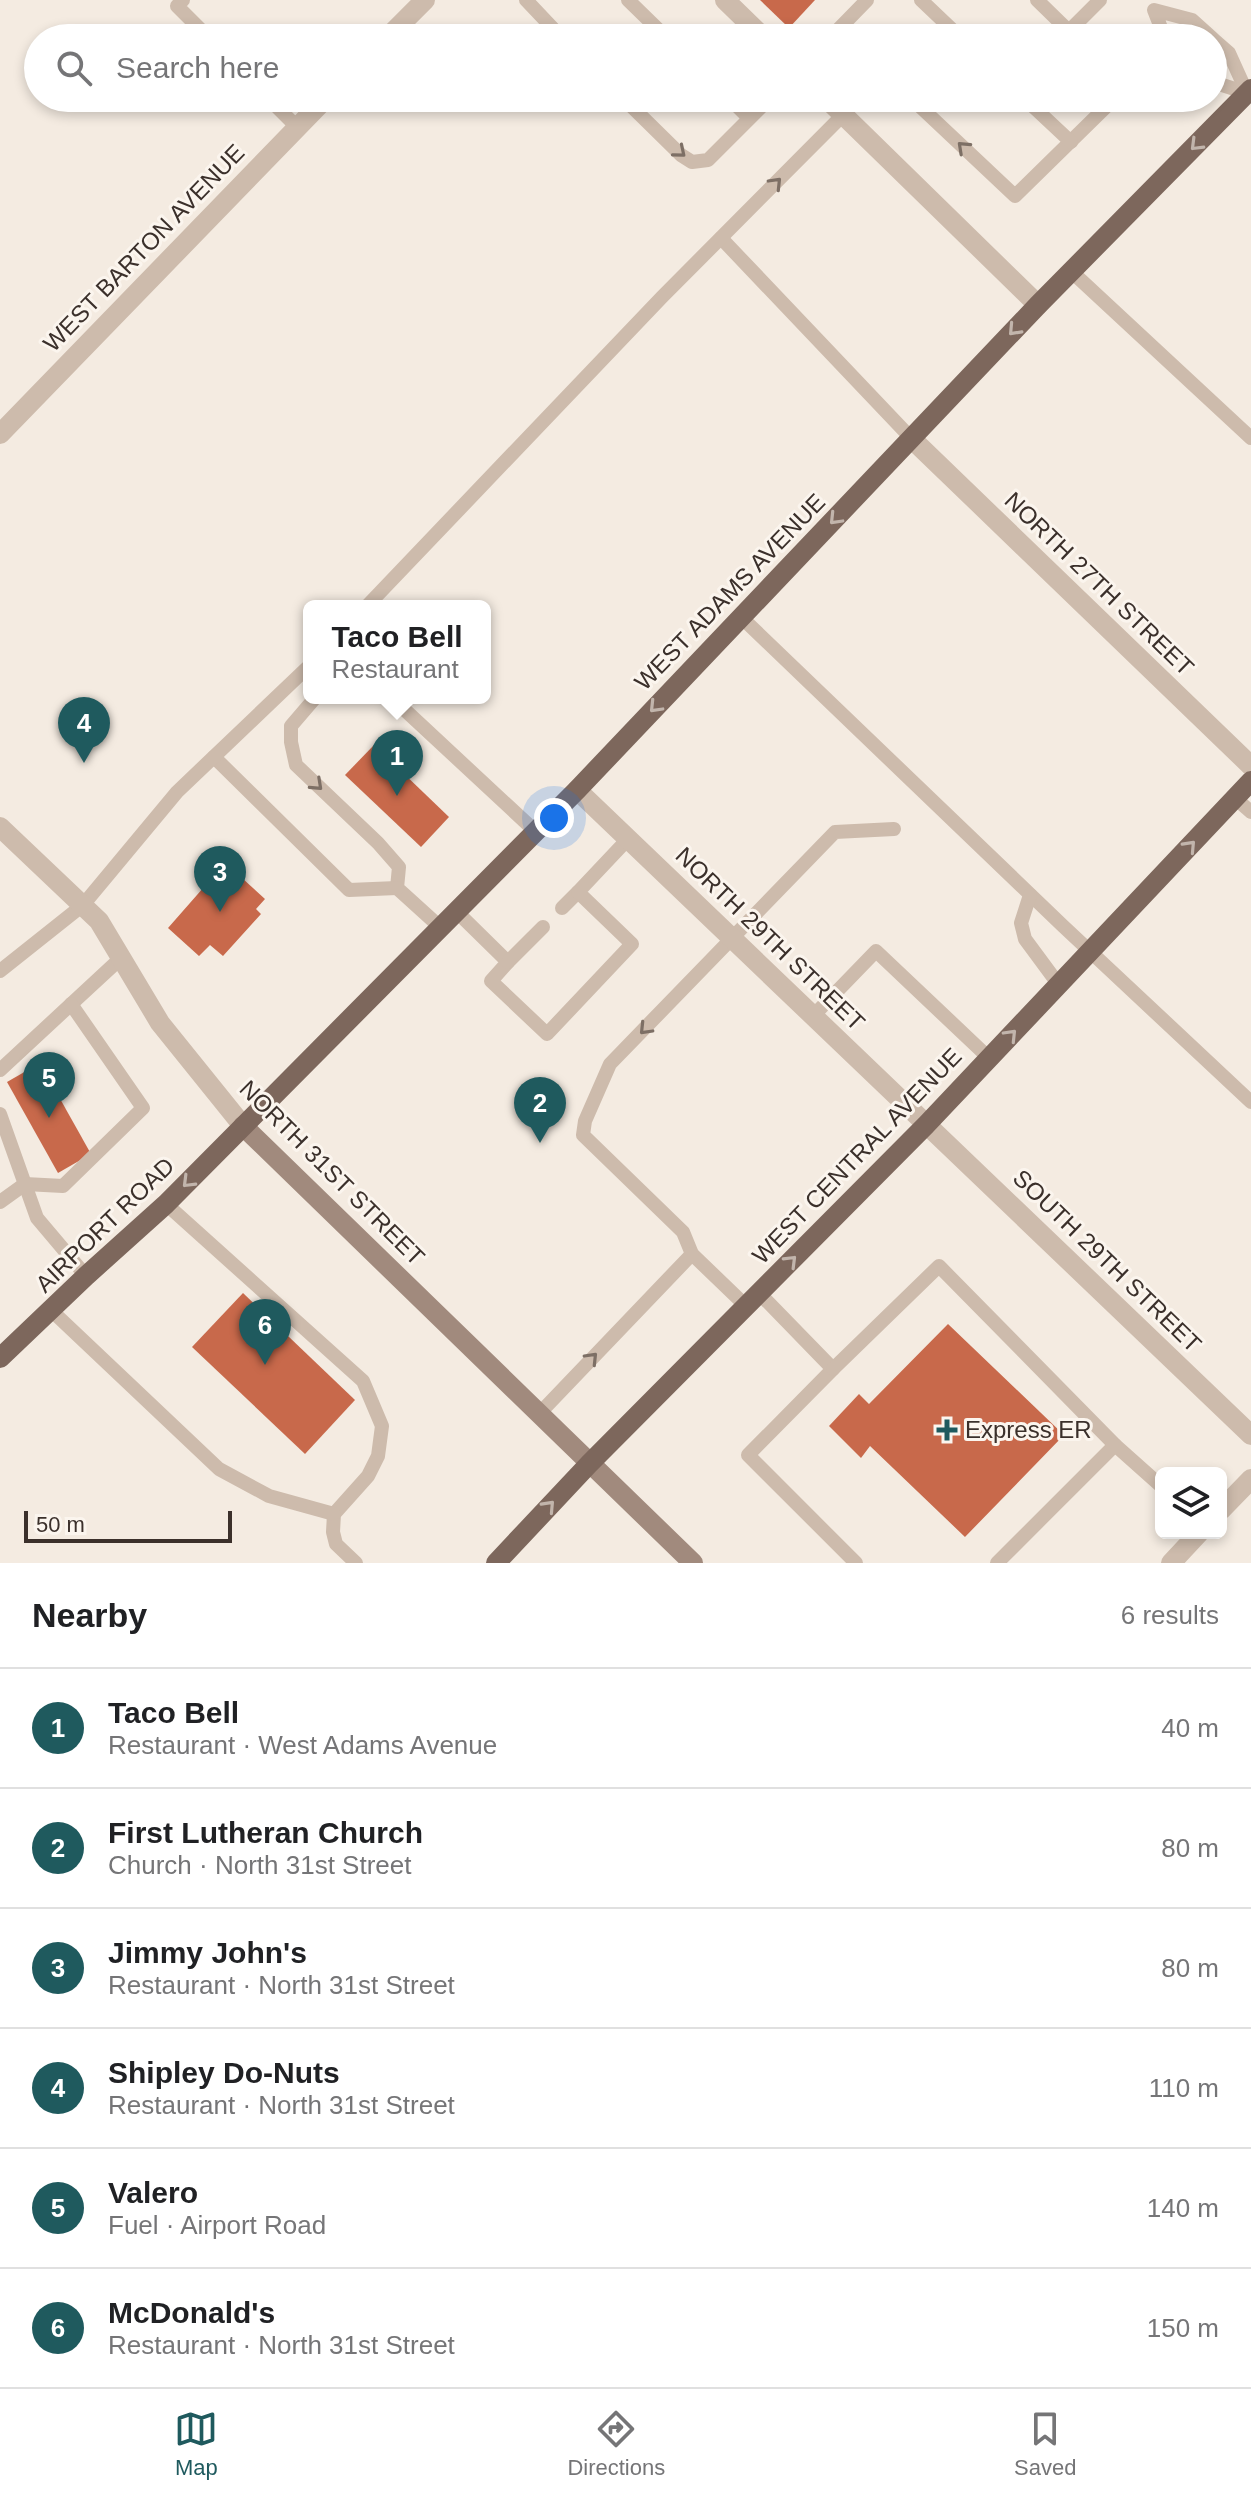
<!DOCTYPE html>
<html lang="en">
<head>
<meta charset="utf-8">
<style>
	:root { --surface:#fff; --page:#f2f2f2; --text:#202124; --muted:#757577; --line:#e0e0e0; --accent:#1f5a5e }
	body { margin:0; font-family:Helvetica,sans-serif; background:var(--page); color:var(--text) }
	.controls { position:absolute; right:24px; bottom:24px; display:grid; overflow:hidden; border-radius:12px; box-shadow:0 4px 12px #0003 }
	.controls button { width:72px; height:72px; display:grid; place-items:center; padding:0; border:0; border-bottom:2px solid var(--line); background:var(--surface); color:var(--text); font:40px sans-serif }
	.scale { position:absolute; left:24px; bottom:20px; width:208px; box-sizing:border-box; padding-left:8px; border:4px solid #3b302b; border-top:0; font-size:22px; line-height:28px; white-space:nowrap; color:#3b302b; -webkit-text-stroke:6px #fbf5ee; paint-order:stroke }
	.you { position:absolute; left:554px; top:818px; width:28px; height:28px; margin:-20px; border:6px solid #fff; border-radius:50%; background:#1a73e8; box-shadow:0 0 0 12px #1a73e833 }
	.badge { display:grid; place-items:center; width:52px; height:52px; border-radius:50%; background:var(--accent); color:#fff; font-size:26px; font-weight:700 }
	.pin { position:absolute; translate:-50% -66px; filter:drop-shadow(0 2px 4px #0008) }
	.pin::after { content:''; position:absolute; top:42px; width:28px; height:24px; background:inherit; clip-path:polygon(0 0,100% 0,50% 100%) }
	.popup { position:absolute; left:303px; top:600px; width:188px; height:104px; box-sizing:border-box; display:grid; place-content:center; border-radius:12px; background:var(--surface); filter:drop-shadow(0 2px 6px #0005); font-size:26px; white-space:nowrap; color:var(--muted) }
	.popup b { font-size:30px; color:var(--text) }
	.popup::after { content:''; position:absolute; left:50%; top:100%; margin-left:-16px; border:16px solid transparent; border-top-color:var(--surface) }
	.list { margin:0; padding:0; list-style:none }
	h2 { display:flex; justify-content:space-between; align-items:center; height:104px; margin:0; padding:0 32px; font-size:34px }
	h2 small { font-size:26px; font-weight:400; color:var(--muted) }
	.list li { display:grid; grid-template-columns:52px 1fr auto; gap:24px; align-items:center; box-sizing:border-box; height:120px; padding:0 32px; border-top:2px solid var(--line) }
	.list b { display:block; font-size:30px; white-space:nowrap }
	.list p { margin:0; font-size:26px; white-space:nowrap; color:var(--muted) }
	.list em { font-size:26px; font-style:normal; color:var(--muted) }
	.icon { flex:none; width:44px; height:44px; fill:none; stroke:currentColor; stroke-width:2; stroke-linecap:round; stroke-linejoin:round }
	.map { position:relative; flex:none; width:1251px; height:1563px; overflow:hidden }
	.search { position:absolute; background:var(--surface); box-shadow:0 4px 12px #0003; left:24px; right:24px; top:24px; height:88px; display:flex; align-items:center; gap:20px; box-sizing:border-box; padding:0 28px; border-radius:44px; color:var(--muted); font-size:30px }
	.sheet { height:824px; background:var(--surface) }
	nav { display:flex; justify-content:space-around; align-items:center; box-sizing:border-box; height:112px; border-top:2px solid var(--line); background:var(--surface); font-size:22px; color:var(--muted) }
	nav a { display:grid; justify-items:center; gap:4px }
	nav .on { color:var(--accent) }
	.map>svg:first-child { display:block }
</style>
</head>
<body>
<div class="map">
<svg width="1251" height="1563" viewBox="0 0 1251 1563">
	<rect width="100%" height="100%" fill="#f4ebe1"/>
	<g fill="#c8694b">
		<polygon points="760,0 815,0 789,28"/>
		<polygon points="374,745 449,817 421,847 345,775"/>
		<polygon points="231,868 265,899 256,909 261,914 223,956 210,945 199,956 168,928 204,887 208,894"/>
		<polygon points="40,1063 91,1154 58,1173 7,1082"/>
		<polygon points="243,1293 355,1400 305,1454 192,1347"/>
		<polygon points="948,1324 1064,1435 965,1537 870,1446 861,1458 829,1426 859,1394 869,1404"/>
	</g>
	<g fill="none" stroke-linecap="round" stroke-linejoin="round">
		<g stroke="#cdbbac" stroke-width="14">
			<polyline points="183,0 177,6 209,38"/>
			<polyline points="526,0 562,38"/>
			<polyline points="628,0 667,38"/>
			<polyline points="921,0 961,38"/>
			<polyline points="1037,0 1076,38"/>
			<polyline points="1069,31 1100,0"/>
			<polyline points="830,38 867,0"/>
			<polyline points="1165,38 1154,10 1192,20 1212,38"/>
			<polyline points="1213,39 1229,53 1247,93"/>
			<polyline points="1213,82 1247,93"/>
			<polyline points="268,98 297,127"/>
			<polyline points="623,98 681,155 692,162 708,160 770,98"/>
			<polyline points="729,98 749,118"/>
			<polyline points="911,98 1015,196 1115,98"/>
			<polyline points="1024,98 1071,142"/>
			<polyline points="721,238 912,439"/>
			<polyline points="1071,271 1251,438"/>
			<polyline points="367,606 662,297 843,115"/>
			<polyline points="741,617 1063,926 1251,1102"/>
			<polyline points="315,698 291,726 291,742 296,765 378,843 399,867 397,888 440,927"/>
			<polyline points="392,698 535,831"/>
			<polyline points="214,757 349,890 397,888"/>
			<polyline points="1235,798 1251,812"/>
			<polyline points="1030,895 1021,923 1025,939 1059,985"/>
			<polyline points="562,908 578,892"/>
			<polyline points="456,911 508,962 491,981 547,1034 632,944 578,892 628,839"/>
			<polyline points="508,962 543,927"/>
			<polyline points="0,971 83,905 177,792 309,666"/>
			<polyline points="813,1016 876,951 989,1058"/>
			<polyline points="0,1070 121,958"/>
			<polyline points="0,1114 37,1218 86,1276"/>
			<polyline points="0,1202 25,1184 63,1186 143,1108 71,1004"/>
			<polyline points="166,1204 363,1381 382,1426 378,1456 368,1476 334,1514 333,1532 336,1544 356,1563"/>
			<polyline points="759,1293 833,1369 748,1455 856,1563"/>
			<polyline points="746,1306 692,1254 683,1232 583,1135 585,1121 610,1064 835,832 894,829"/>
			<polyline points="52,1311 219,1469 269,1496 334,1514"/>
			<polyline points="833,1369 939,1266 1115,1445"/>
			<polyline points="538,1415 692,1254"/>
			<polyline points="997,1563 1115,1445 1161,1486"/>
		</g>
		<g stroke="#cdbbac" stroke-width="20">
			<polyline points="725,0 764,38"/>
			<polyline points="387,38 425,0"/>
			<polyline points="826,98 1038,305"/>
			<polyline points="0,434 326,98"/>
			<polyline points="912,439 1251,766"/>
			<polyline points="577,790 1251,1435"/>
			<polyline points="1221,1510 1251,1479"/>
			<polyline points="1171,1563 1199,1533"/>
		</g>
		<polyline stroke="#cdbbac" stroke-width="20" points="0,827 99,921 160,1023 243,1126"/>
		<polyline stroke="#a18a7d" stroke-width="20" points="243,1126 693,1563"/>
		<g stroke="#7d675c" stroke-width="20">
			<polyline points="0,1358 86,1276 166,1204 577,790 1038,305 1251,89"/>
			<polyline points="496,1563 589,1464 926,1125 1251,781"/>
		</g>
	</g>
	<defs><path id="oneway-chevron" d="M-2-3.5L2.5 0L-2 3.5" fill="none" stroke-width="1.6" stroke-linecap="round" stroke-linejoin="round" transform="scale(2)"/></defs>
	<g stroke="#c2b5ac">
		<use href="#oneway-chevron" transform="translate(1196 145) rotate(135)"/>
		<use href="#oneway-chevron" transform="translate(1014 330) rotate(133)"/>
		<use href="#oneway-chevron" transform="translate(835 519) rotate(134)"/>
		<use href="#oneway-chevron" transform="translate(655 707) rotate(134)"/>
		<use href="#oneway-chevron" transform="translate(1190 846) rotate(-47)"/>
		<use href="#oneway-chevron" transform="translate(1011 1035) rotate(-46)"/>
		<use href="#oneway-chevron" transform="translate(188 1182) rotate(135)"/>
		<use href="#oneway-chevron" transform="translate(791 1261) rotate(-45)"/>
		<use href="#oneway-chevron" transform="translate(549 1506) rotate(-47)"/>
	</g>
	<g stroke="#7d6f65">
		<use href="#oneway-chevron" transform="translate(963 147) rotate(-137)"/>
		<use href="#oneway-chevron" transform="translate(680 152) rotate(40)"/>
		<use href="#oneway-chevron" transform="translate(776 183) rotate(-46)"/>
		<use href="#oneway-chevron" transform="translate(317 785) rotate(43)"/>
		<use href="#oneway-chevron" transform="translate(645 1029) rotate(134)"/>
		<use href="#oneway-chevron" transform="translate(592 1358) rotate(-46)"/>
	</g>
	<path fill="#1f5a5e" stroke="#fbf5ee" stroke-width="3" d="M943 1418h8v8h8v8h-8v8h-8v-8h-8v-8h8z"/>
	<g text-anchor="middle" stroke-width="6" stroke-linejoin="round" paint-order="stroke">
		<g font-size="24" fill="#3b302b" stroke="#fbf5ee">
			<text transform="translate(144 248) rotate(-46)" y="8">WEST BARTON AVENUE</text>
			<text transform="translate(1099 584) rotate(44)" y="8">NORTH 27TH STREET</text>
			<text transform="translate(730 592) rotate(-46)" y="8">WEST ADAMS AVENUE</text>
			<text transform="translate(770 939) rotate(44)" y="8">NORTH 29TH STREET</text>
			<text transform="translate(857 1156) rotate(-46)" y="8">WEST CENTRAL AVENUE</text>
			<text transform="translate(332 1173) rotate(45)" y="8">NORTH 31ST STREET</text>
			<text transform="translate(105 1225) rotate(-44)" y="8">AIRPORT ROAD</text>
			<text transform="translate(1107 1261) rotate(44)" y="8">SOUTH 29TH STREET</text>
		</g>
		<g font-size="24" fill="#3b302b" stroke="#fbf5ee" text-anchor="start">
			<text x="965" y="1438">Express ER</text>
		</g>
	</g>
</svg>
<div class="controls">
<button><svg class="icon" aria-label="layers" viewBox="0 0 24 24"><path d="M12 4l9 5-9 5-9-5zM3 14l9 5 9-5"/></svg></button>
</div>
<div class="scale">50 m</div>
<div class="you"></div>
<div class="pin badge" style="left:397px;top:796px">1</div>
<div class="popup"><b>Taco Bell</b>Restaurant</div>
<div class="pin badge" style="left:540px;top:1143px">2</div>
<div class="pin badge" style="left:220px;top:912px">3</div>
<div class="pin badge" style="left:84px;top:763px">4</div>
<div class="pin badge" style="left:49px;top:1118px">5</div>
<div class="pin badge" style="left:265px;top:1365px">6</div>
<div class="search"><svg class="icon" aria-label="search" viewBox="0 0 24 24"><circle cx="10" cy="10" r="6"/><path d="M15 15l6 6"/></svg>Search here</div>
</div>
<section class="sheet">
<h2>Nearby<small>6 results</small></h2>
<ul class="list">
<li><span class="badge">1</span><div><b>Taco Bell</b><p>Restaurant · West Adams Avenue</p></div><em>40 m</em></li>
<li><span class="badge">2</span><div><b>First Lutheran Church</b><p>Church · North 31st Street</p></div><em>80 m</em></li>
<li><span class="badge">3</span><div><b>Jimmy John's</b><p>Restaurant · North 31st Street</p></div><em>80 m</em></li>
<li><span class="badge">4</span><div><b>Shipley Do-Nuts</b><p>Restaurant · North 31st Street</p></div><em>110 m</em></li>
<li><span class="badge">5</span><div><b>Valero</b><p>Fuel · Airport Road</p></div><em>140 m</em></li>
<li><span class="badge">6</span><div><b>McDonald's</b><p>Restaurant · North 31st Street</p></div><em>150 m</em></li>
</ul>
</section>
<nav>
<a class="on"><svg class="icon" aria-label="map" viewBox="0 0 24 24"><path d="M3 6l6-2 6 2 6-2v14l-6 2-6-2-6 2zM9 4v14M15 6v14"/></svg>Map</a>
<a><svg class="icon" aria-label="directions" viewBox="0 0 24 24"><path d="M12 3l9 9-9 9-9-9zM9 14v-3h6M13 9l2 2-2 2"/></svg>Directions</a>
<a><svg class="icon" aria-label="saved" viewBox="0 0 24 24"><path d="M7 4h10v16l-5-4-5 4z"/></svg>Saved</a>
</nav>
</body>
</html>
